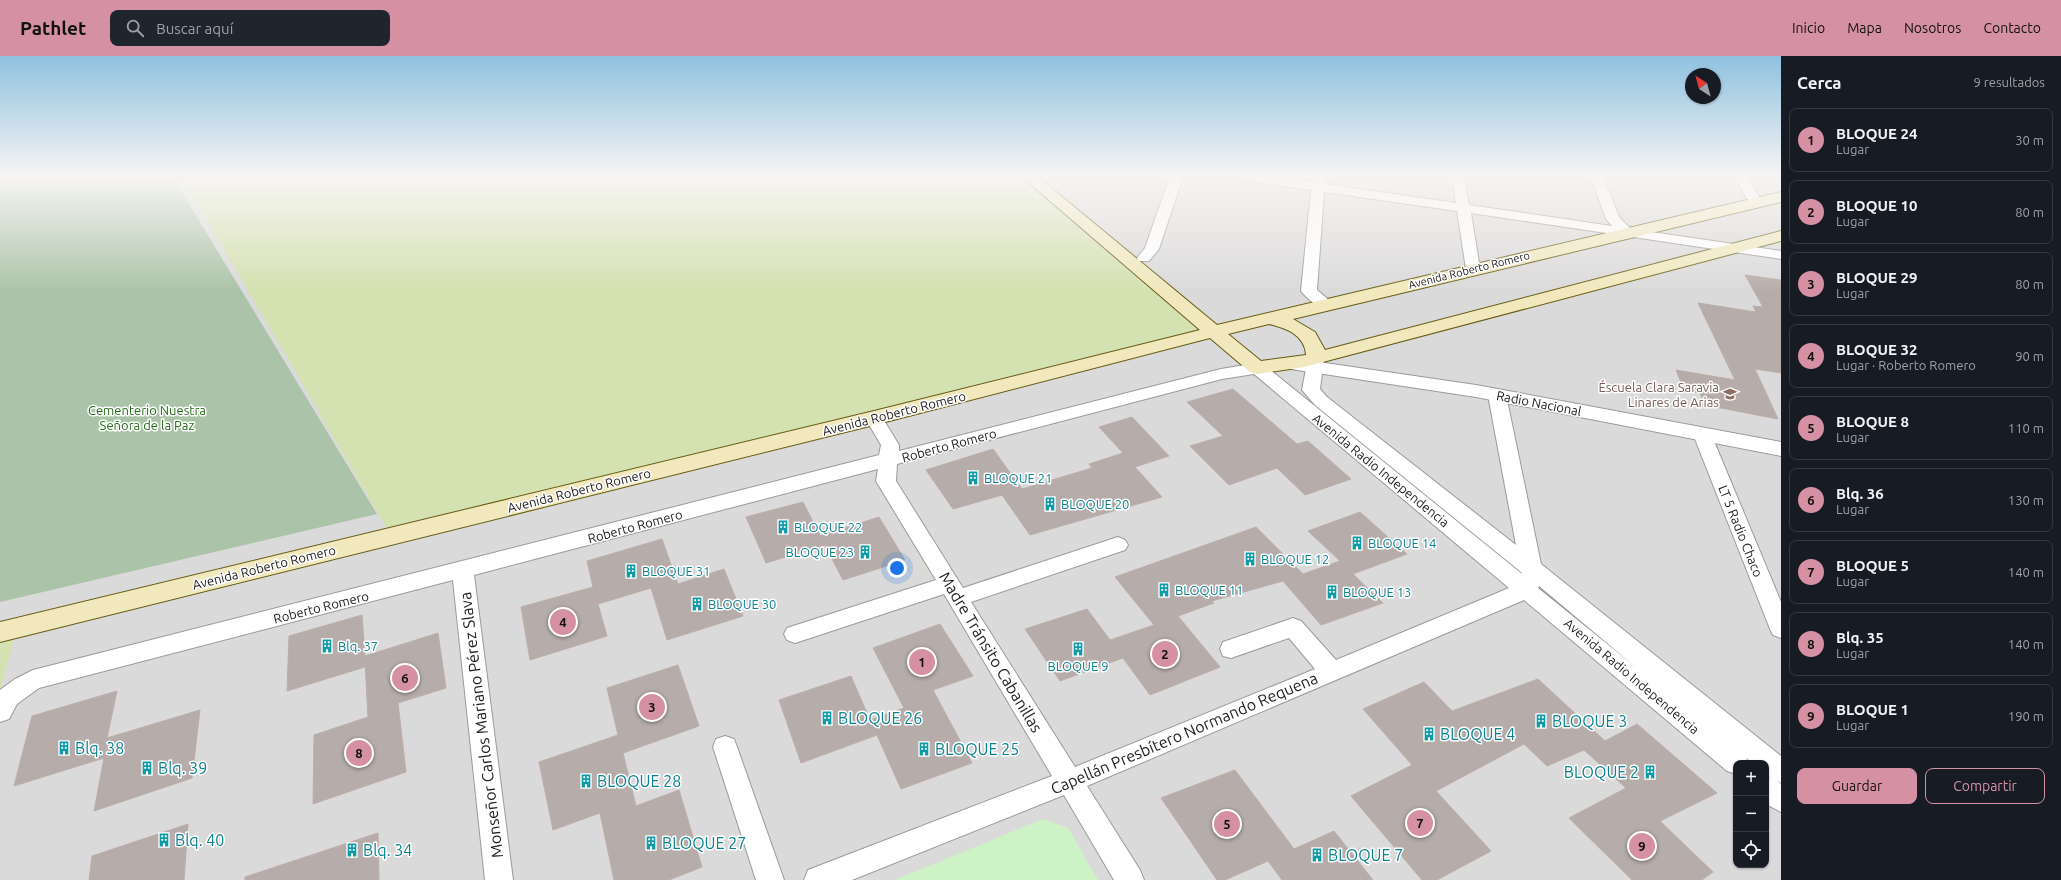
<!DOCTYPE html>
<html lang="es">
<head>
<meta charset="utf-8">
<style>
	:root { --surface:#171b24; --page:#20242c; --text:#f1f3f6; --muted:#9ea1a6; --line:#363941; --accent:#d591a3 }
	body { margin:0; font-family:Ubuntu,sans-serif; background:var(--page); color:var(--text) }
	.controls { position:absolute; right:12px; bottom:12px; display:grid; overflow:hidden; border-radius:8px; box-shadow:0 1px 3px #0004 }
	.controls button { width:36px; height:36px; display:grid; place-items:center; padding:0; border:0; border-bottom:1px solid var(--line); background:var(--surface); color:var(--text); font:20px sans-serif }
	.compass { position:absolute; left:1685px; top:12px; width:36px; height:36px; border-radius:50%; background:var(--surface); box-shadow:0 1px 3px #0004; rotate:324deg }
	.you { position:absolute; left:897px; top:512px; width:14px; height:14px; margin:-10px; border:3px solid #fff; border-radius:50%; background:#1a73e8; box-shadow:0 0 0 6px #1a73e833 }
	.badge { display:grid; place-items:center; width:26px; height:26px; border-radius:50%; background:var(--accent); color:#111; font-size:13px; font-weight:700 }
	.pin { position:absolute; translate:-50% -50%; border:2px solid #fff; box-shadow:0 1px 4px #0006 }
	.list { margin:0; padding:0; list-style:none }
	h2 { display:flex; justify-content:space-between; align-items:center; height:52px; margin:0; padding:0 16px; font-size:17px }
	h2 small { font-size:13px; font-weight:400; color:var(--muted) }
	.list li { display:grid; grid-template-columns:26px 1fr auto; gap:12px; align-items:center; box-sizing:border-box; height:64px; margin:0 8px 8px; padding:0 8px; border:1px solid var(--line); border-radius:8px }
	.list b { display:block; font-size:15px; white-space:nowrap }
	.list p { margin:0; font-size:13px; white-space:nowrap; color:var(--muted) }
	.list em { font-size:13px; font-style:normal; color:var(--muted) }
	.actions { display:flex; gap:8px; padding:12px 16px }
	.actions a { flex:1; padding:9px 0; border:1px solid var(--accent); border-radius:8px; text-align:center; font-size:14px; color:var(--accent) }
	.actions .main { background:var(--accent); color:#111 }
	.icon { flex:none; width:22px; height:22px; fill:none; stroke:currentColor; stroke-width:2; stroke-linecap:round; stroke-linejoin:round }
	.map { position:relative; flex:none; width:1781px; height:824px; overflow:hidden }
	header { display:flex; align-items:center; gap:24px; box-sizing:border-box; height:56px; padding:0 20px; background:var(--accent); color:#111 }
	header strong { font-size:19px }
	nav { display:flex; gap:22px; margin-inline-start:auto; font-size:14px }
	.search { width:280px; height:36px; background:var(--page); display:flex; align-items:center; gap:10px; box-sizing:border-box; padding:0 14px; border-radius:8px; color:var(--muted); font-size:15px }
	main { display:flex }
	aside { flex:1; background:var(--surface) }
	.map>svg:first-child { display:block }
</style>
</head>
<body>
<header>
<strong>Pathlet</strong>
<div class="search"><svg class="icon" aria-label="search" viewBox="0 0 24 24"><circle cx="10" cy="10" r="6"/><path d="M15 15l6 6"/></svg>Buscar aquí</div>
<nav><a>Inicio</a><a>Mapa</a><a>Nosotros</a><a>Contacto</a></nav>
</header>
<main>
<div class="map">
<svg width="1781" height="824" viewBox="0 0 1781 824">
	<rect width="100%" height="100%" fill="#ede8e4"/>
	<path fill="#dbdada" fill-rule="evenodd" d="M0,120H1781V824H0ZM1736,707H1766V809H1736Z"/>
	<g fill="#d4e1b0">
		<polygon points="181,120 1022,120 1203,273 389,476"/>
		<polygon points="16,575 0,635 0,579"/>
	</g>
	<polygon fill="#abc3a8" points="0,120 172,120 377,458 0,546"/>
	<polygon fill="#cdf2c6" points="1043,763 1068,772 1098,824 895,824"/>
	<g fill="#b6adaa" stroke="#bdada9">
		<polygon points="1745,219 1781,224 1781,317 1755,313 1778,363 1705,349 1700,337 1684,334 1676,314 1735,324 1698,247 1756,256 1753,250 1763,251"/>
		<polygon points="1233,333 1297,388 1308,385 1351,423 1305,439 1277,412 1229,429 1190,390 1223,380 1187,346"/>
		<polygon points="1132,361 1169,400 1135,411 1162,441 1030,479 1002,439 953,453 926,414 993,393 1022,433 1092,412 1089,408 1123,397 1099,371"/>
		<polygon points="803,446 825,489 766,507 746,461"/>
		<polygon points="1360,456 1407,498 1353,518 1383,547 1321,569 1283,525 1212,545 1214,547 1178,560 1220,611 1150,639 1123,602 1060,625 1025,573 1087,553 1110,584 1154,569 1115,521 1256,471 1303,518 1340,505 1308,475"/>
		<polygon points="879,461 905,504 843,524 820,480"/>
		<polygon points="662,483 678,528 724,513 743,560 667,584 651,532 598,548 607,580 530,604 521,551 593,531 587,505"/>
		<polygon points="362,559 365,600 438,577 446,632 398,647 406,716 313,748 314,679 368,661 365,606 365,611 287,635 289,580"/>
		<polygon points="940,568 973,620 933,634 972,707 901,733 877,679 801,707 779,644 851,620 870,664 904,652 873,592"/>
		<polygon points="678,609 699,670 623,697 636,750 679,734 702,811 669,824 614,824 600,757 553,774 539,706 618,679 607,632"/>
		<polygon points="1538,623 1605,685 1637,668 1717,737 1660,765 1713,816 1702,824 1632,824 1569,762 1626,732 1584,694 1547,710 1524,688 1436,735 1491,795 1437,824 1422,824 1351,740 1412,709 1363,653 1424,626 1452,655"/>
		<polygon points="117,635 107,682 200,654 192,722 94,755 104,702 14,730 32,660"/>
		<polygon points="1235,714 1294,793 1334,775 1373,824 1282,824 1268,805 1225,824 1217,824 1161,742"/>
		<polygon points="188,768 184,824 89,824 92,800"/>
		<polygon points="378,777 379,824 245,824 245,821"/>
	</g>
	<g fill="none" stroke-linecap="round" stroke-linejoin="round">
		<g stroke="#9a9a9a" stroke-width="2">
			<g id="minor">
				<polygon points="1170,120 1183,120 1159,193 1149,205 1139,205 1137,202 1145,192"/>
				<path d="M1239,120H1273L1312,126L1313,120H1325V128L1456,147L1452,120H1464L1469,149L1612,170L1606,163L1590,120H1603L1619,161L1631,173L1781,195V203L1471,157L1480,213L1478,216H1468L1466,213L1457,155L1324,136L1317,234L1335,249L1333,252C1321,255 1308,244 1301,235L1311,134L1245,124Z"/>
				<polygon points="1734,120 1747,120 1763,147 1761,150 1751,150"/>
				<path d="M1316,297L1322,298L1324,302L1320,333L1327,341L1516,489L1488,339L1491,335L1497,334L1503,335L1506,339L1541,508L1781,700V727L1777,725L1781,728V756L1766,748V720L1770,722L1766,718V707H1753L1746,702L1749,707H1736V718L1727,715L1524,544L1087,730L1140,814L1144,824H1114L1064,739L852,824H804L808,814L1052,720L944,538L795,587L787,584L784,578L787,572L936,524L876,425L878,413L474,519L513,824H485L453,524L39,632L17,648L9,663L0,666V634L15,623L33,614L879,399L881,389L865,362L868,358L874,356L880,358L899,389V395L1221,313L1257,307L1263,308L1522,518L1521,516L1315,349L1302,334L1308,302L1310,298ZM1254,318L1509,532L1336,604L1301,565L1293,562L1223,586L1220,593L1223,600L1231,602L1289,582L1315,613L1075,711L971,546L1125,494L1128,489L1125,484L1118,481L963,532L896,425L897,408L1222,323ZM1539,530L1638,613L1538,532Z"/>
				<polygon points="1702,372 1708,374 1711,378 1781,546 1781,582 1773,579 1770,573 1693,378 1696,374"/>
				<polygon points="725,680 734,683 737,691 784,824 756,824 713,691 716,683"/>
			</g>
		</g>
		<g stroke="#9a9a9a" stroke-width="2">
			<polygon id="tertiary" points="1291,302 1476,329 1781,386 1781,400 1476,341 1284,312 1281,308 1284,304"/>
		</g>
		<g stroke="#665b12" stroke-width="2">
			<path id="secondary" d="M1021,120H1037L1217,269L1781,136V146L1293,263L1315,276L1325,294L1781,175V185L1304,311L1257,318L1250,316L1210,282L874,369L0,586V566L874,355L1200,274ZM1269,268C1286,272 1305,279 1306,299L1261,305L1228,278Z"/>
		</g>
		<use href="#minor" fill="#fff" fill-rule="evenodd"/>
		<use href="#tertiary" fill="#fff" fill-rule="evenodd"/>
		<use href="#secondary" fill="#f1e8be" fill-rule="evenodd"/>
	</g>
	<linearGradient id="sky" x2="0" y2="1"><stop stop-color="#8fc1e0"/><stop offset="0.51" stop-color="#f7f5f3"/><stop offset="1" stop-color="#f7f5f3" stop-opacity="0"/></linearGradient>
	<rect width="1781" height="236" fill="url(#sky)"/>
	<defs>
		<g id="school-bare" transform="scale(1.08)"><path d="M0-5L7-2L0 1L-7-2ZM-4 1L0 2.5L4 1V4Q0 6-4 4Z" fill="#8d6e63" stroke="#fff" stroke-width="2.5" paint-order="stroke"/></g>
		<g id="building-bare" transform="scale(1.08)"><path d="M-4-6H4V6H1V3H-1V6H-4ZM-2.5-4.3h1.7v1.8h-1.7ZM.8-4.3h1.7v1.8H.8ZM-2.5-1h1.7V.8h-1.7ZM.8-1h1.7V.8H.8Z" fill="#0f9aa8" stroke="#fff" stroke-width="2.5" paint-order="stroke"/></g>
	</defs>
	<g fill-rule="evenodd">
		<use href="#school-bare" x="1730" y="338"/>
		<use href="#building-bare" x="973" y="422"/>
		<use href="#building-bare" x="1050" y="448"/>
		<use href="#building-bare" x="783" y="471"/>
		<use href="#building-bare" x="1357" y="487"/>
		<use href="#building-bare" x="865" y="496"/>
		<use href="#building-bare" x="1250" y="503"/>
		<use href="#building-bare" x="631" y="515"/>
		<use href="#building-bare" x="1164" y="534"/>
		<use href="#building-bare" x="1332" y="536"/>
		<use href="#building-bare" x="697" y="548"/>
		<use href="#building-bare" x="327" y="590"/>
		<use href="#building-bare" x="1078" y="593"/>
		<use href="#building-bare" x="827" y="662"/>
		<use href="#building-bare" x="1541" y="665"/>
		<use href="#building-bare" x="1429" y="678"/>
		<use href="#building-bare" x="64" y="692"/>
		<use href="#building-bare" x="924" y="693"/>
		<use href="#building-bare" x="147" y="712"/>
		<use href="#building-bare" x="1650" y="716"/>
		<use href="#building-bare" x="586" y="725"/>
		<use href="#building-bare" x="164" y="784"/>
		<use href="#building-bare" x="651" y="787"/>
		<use href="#building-bare" x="352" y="794"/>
		<use href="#building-bare" x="1317" y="799"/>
	</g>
	<g text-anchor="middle" stroke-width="3" stroke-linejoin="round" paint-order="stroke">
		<g font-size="11" fill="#1d1d1d" stroke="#fff">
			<text transform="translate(1469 214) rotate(-14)" y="4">Avenida Roberto Romero</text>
		</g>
		<g font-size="13" fill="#785e54" stroke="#fff" text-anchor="end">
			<text x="1719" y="336">Éscuela Clara Saravia<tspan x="1719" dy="15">Linares de Arias</tspan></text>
		</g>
		<g font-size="13" fill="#1d1d1d" stroke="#fff">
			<text transform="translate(1539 347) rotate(11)" y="5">Radio Nacional</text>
			<text transform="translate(894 357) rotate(-14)" y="5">Avenida Roberto Romero</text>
			<text transform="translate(949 389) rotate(-15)" y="5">Roberto Romero</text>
			<text transform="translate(1381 414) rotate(39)" y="5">Avenida Radio Independencia</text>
			<text transform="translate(579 434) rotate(-14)" y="5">Avenida Roberto Romero</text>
			<text transform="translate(635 470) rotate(-15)" y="5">Roberto Romero</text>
			<text transform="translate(1741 475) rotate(68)" y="5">LT 5 Radio Chaco</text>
			<text transform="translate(264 511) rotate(-14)" y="5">Avenida Roberto Romero</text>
			<text transform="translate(321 551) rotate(-14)" y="5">Roberto Romero</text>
			<text transform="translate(1632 620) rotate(40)" y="5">Avenida Radio Independencia</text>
		</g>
		<g font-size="13" fill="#266e19" stroke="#fff">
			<text x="147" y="359">Cementerio Nuestra<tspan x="147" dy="15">Señora de la Paz</tspan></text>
		</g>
		<g font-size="13" fill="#0d838f" stroke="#fff" text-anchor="start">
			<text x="984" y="427">BLOQUE 21</text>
			<text x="1061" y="453">BLOQUE 20</text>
			<text x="794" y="476">BLOQUE 22</text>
			<text x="1368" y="492">BLOQUE 14</text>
			<text x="854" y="501" text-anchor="end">BLOQUE 23</text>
			<text x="1261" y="508">BLOQUE 12</text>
			<text x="642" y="520">BLOQUE 31</text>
			<text x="1175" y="539">BLOQUE 11</text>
			<text x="1343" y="541">BLOQUE 13</text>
			<text x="708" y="553">BLOQUE 30</text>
			<text x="338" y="595">Blq. 37</text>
			<text x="1078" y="615" text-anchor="middle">BLOQUE 9</text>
		</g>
		<g font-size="16" fill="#1d1d1d" stroke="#fff">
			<text transform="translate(991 596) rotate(59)" y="6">Madre Tránsito Cabanillas</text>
			<text transform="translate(481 669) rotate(-97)" y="6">Monseñor Carlos Mariano Pérez Slava</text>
			<text transform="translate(1184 677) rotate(-23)" y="6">Capellán Presbítero Normando Requena</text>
		</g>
		<g font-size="16" fill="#0d838f" stroke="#fff" text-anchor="start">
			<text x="838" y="668">BLOQUE 26</text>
			<text x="1552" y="671">BLOQUE 3</text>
			<text x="1440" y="684">BLOQUE 4</text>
			<text x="75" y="698">Blq. 38</text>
			<text x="935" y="699">BLOQUE 25</text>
			<text x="158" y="718">Blq. 39</text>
			<text x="1639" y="722" text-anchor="end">BLOQUE 2</text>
			<text x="597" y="731">BLOQUE 28</text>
			<text x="175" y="790">Blq. 40</text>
			<text x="662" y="793">BLOQUE 27</text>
			<text x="363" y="800">Blq. 34</text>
			<text x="1328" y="805">BLOQUE 7</text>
		</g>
	</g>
</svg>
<div class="controls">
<button>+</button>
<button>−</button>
<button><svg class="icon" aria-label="locate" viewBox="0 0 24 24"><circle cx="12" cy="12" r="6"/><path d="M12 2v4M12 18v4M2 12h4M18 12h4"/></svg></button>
</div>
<svg class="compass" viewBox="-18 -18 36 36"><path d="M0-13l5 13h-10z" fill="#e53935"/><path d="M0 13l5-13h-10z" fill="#9ea1a6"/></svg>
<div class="you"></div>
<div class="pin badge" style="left:922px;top:606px">1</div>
<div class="pin badge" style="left:1165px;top:598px">2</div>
<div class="pin badge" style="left:652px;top:651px">3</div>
<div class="pin badge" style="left:563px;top:566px">4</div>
<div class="pin badge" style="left:1227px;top:768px">5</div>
<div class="pin badge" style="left:405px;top:622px">6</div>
<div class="pin badge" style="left:1420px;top:767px">7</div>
<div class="pin badge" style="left:359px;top:697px">8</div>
<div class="pin badge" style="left:1642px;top:790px">9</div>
</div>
<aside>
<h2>Cerca<small>9 resultados</small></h2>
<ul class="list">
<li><span class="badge">1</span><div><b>BLOQUE 24</b><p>Lugar</p></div><em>30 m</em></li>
<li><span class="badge">2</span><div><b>BLOQUE 10</b><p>Lugar</p></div><em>80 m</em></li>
<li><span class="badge">3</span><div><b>BLOQUE 29</b><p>Lugar</p></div><em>80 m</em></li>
<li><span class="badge">4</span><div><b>BLOQUE 32</b><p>Lugar · Roberto Romero</p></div><em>90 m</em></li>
<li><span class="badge">5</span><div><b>BLOQUE 8</b><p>Lugar</p></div><em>110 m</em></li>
<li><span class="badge">6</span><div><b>Blq. 36</b><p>Lugar</p></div><em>130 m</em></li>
<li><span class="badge">7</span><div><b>BLOQUE 5</b><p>Lugar</p></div><em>140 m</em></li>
<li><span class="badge">8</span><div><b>Blq. 35</b><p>Lugar</p></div><em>140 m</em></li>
<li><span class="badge">9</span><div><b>BLOQUE 1</b><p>Lugar</p></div><em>190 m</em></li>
</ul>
<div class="actions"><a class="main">Guardar</a><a>Compartir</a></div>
</aside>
</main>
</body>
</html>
